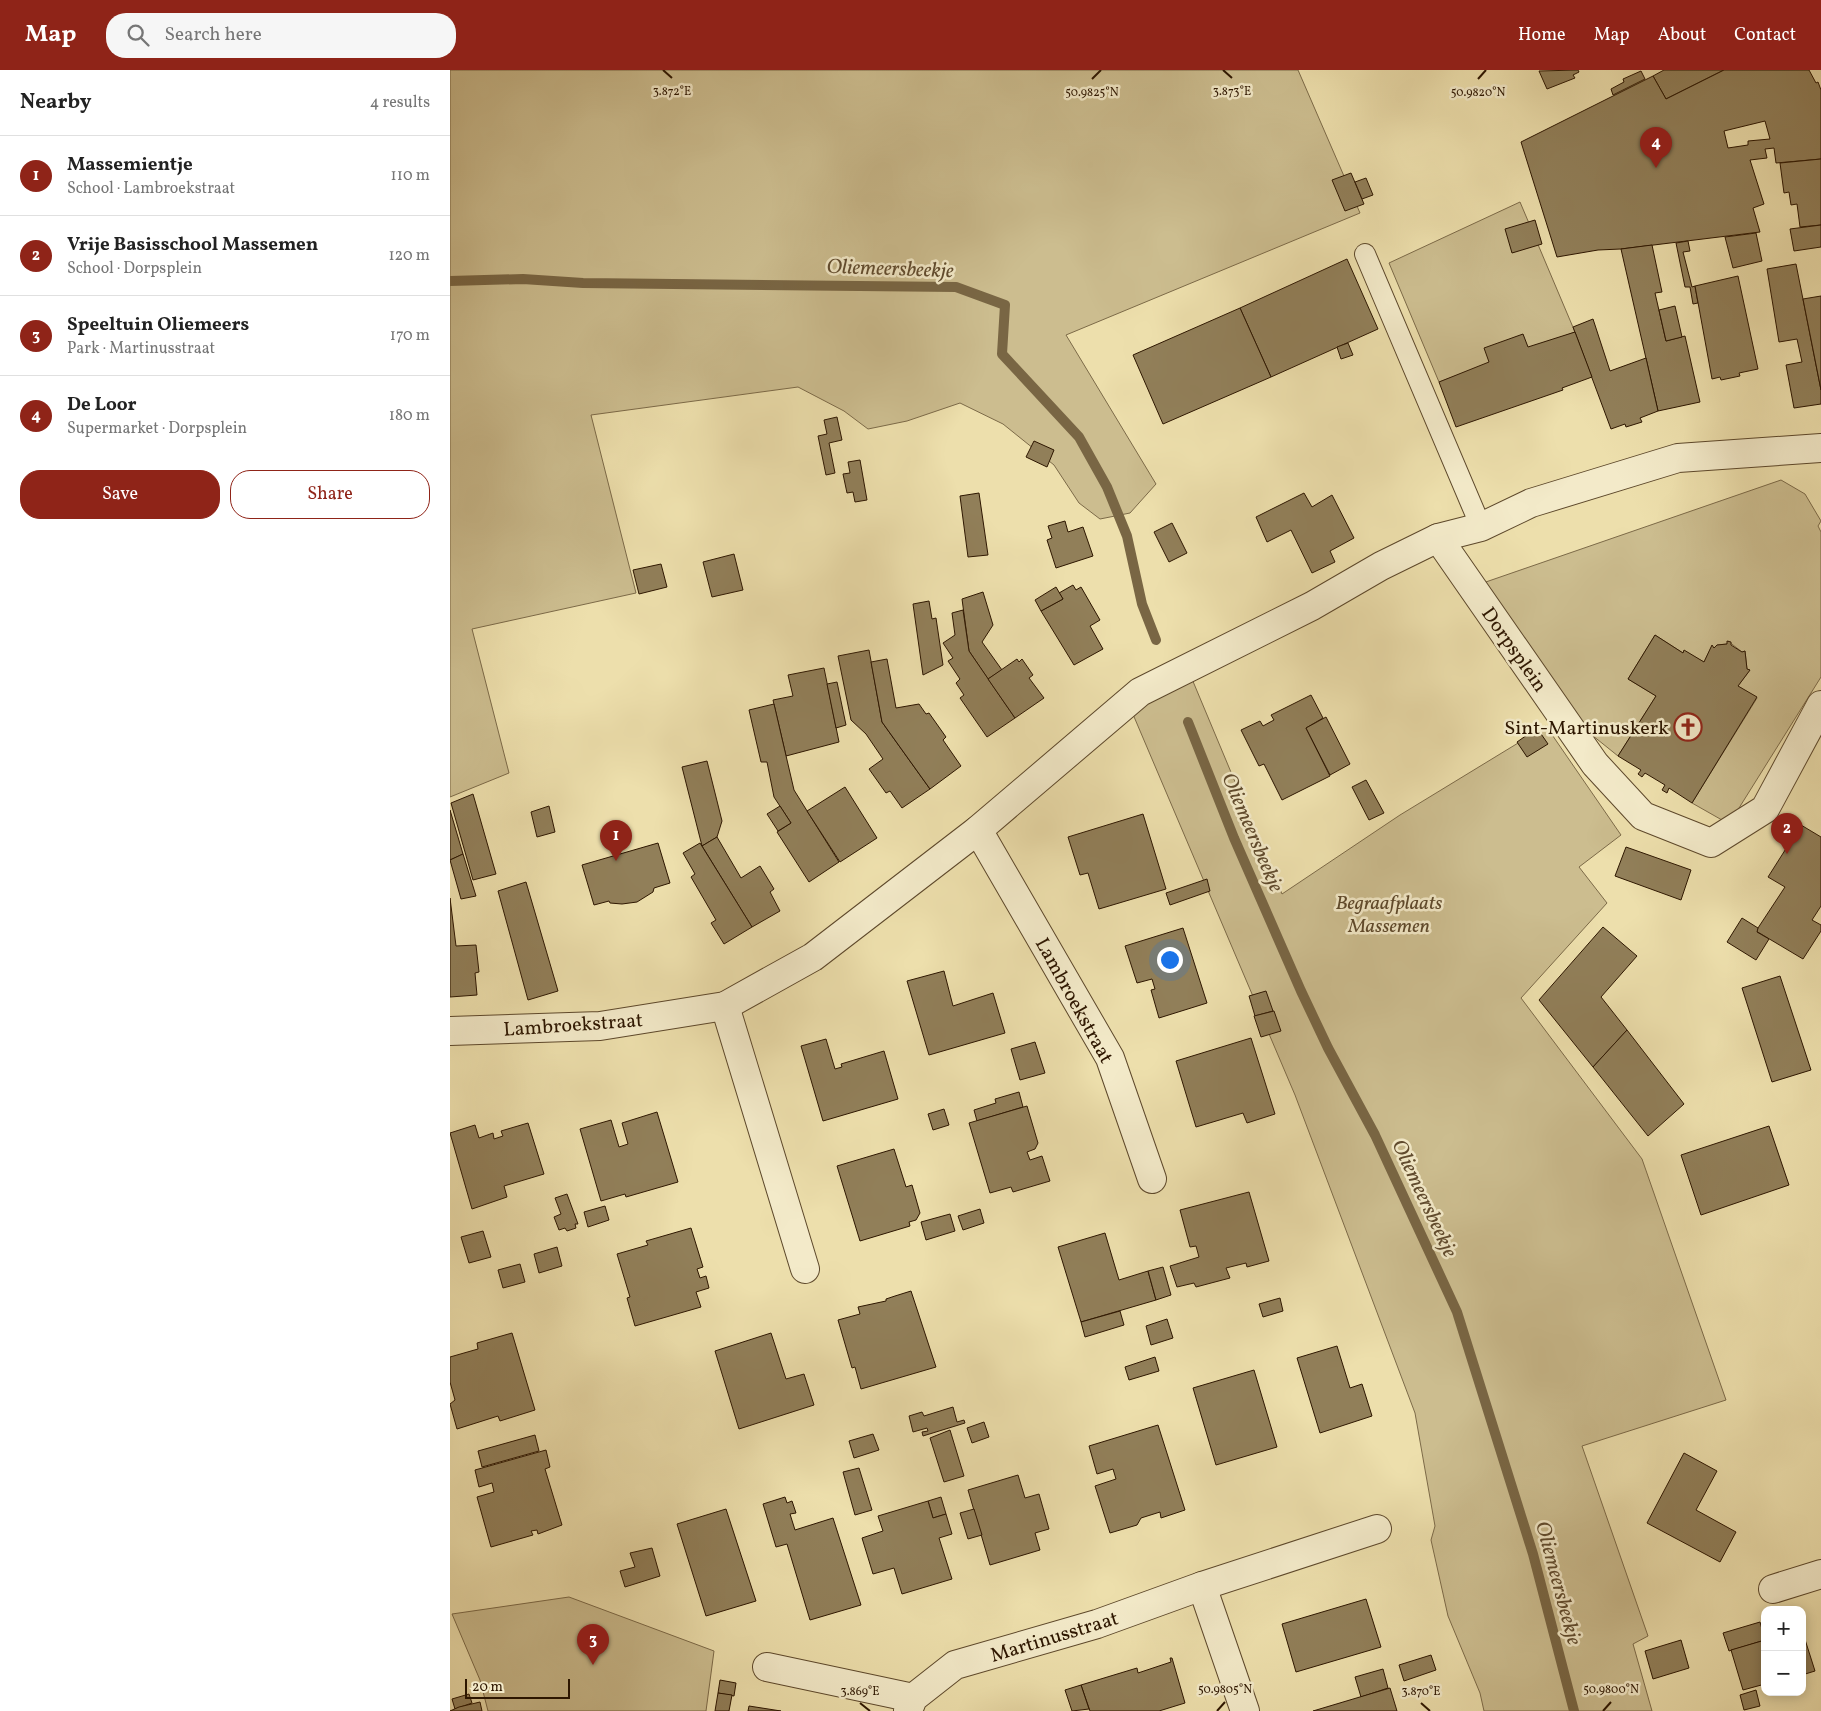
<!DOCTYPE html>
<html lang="en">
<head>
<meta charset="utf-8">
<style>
	:root { --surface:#fff; --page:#f6f6f6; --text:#222; --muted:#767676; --line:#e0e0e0; --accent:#8f2418 }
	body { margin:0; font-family:Vollkorn,serif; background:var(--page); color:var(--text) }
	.controls { position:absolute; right:15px; bottom:15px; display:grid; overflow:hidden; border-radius:10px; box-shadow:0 2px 12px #0003 }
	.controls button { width:45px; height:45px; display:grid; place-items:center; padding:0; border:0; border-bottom:1px solid var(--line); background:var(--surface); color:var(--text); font:25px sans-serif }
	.scale { position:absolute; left:15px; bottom:12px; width:105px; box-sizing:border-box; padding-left:5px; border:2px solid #2d1600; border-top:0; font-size:14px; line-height:18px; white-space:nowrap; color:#2d1600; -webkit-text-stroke:4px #f3eac9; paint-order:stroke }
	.you { position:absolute; left:719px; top:889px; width:18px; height:18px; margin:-12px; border:4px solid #fff; border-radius:50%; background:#1a73e8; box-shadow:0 0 0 8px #1a73e833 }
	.badge { display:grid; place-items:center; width:32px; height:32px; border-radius:50%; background:var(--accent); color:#fff; font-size:16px; font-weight:700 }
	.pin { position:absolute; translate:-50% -41px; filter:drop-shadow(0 1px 2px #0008) }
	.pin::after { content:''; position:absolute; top:26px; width:18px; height:15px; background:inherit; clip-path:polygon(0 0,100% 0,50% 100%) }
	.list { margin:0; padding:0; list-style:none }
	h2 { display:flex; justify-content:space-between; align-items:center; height:65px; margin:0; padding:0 20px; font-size:21px }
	h2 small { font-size:16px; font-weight:400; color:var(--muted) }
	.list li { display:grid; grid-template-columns:32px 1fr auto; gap:15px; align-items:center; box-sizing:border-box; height:80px; padding:0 20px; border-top:1px solid var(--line) }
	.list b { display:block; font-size:19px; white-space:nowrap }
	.list p { margin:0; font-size:16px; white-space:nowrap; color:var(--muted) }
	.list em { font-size:16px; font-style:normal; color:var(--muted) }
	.actions { display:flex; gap:10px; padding:15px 20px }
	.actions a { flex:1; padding:11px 0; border:1px solid var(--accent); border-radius:20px; text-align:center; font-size:18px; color:var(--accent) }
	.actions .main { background:var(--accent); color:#fff }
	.icon { flex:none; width:28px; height:28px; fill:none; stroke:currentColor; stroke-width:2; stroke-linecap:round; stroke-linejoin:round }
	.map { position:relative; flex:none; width:1371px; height:1641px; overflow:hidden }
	header { display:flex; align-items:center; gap:30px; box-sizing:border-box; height:70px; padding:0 25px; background:var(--accent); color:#fff }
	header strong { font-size:24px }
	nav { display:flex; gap:28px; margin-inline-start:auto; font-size:18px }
	.search { width:350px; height:45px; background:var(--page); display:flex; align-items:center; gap:12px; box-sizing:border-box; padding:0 18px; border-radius:20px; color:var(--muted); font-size:19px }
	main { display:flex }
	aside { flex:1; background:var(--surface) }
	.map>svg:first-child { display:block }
</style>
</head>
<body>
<header>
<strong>Map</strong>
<div class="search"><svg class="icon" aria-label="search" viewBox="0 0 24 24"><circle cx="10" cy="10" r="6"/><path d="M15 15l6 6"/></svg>Search here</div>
<nav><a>Home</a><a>Map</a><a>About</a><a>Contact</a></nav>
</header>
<main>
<aside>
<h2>Nearby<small>4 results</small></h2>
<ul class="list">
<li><span class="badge">1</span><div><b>Massemientje</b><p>School · Lambroekstraat</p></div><em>110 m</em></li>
<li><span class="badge">2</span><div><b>Vrije Basisschool Massemen</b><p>School · Dorpsplein</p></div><em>120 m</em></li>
<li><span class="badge">3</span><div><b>Speeltuin Oliemeers</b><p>Park · Martinusstraat</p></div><em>170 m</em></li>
<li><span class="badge">4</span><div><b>De Loor</b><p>Supermarket · Dorpsplein</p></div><em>180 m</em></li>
</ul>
<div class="actions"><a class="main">Save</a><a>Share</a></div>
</aside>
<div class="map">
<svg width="1371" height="1641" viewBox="0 0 1371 1641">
	<rect width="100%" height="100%" fill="#eddfac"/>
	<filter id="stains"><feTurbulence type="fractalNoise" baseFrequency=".004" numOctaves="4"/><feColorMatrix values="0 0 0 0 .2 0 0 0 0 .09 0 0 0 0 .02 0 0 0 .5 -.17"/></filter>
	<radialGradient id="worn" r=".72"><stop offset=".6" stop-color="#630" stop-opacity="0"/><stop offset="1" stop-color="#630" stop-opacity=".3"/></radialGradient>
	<g fill="#ccbd8f" stroke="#7c6a48">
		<polygon points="0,0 848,0 910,143 616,265 706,414 680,443 650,449 629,433 604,395 553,354 510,333 457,351 418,359 394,341 348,317 141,345 186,523 22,559 59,703 0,727"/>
		<polygon points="1070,132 1125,262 989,312 939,193"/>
		<polygon points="1331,410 1355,424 1371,451 1368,456 1371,462 1371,607 1279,754 1242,733 1307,628 1288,616 1300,600 1297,599 1295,581 1292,582 1278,571 1277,574 1267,575 1264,578 1262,576 1254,592 1234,581 1233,583 1205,565 1178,609 1206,626 1168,686 1122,649 1030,514"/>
		<polygon points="742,609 832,824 950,745 1096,656 1171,765 1129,797 1157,833 1071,928 1192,1089 1276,1330 1132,1376 1198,1566 1183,1574 1202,1641 1034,1641 1030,1623 998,1546 981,1470 985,1456 965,1343 845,1025 682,642"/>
		<polygon points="119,1527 264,1581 256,1641 38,1641 30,1610 2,1544"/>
	</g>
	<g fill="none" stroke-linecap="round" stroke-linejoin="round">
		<g stroke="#796644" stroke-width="10">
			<polyline points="0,211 73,209 133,213 506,217 555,235 552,284 629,367 657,417 677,466 692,534 706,570"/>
			<polyline points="738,652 784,768 851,921 878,978 925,1065 1007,1242 1083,1484 1124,1641"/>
		</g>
	</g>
	<g fill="#917f59" stroke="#2d1600" fill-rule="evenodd">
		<polygon points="1128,0 1129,2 1123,5 1125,8 1097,19 1089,1"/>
		<polygon points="1214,0 1274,0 1216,29 1203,6"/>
		<path d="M1274,0H1359L1366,13L1368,12L1371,20V89L1326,93L1324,78L1315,79L1317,88L1300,90L1314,134L1303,138L1310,162L1171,179L1148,180L1107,187L1071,72L1203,6L1216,29ZM1315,51L1320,69L1298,71V75L1278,78L1274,61Z"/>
		<polygon points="1191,1 1195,9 1163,25 1161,19 1174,12 1173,9"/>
		<polygon points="1371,89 1371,155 1350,157 1347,134 1341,135 1339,122 1334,123 1330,93"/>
		<polygon points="901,103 914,134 895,141 882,110"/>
		<polygon points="916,108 923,125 912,129 905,112"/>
		<polygon points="1085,150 1092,174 1062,183 1055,159"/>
		<polygon points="1371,155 1371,177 1344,181 1340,159"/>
		<polygon points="1306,163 1312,191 1283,198 1275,167"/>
		<polygon points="1238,171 1240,181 1233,182 1242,217 1245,216 1248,233 1243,234 1240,217 1235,217 1226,173"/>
		<polygon points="1202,175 1212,222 1205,223 1216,271 1235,266 1250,332 1208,341 1171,179"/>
		<polygon points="897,189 928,259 821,307 790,238"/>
		<polygon points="1346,194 1371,320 1371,334 1344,338 1336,295 1352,292 1347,269 1329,272 1317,199"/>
		<polygon points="1288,206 1308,299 1289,303 1290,306 1271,310 1270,307 1262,309 1245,216"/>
		<polygon points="1371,226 1371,320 1353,229"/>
		<polygon points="1225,236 1232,267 1216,271 1209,240"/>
		<polygon points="790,238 821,307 713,354 683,285"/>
		<polygon points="1143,249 1160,301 1196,288 1208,341 1190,348 1192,352 1176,357 1175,354 1161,359 1123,257"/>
		<polygon points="1125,262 1142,307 1112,318 1113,320 1006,357 989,312 1039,292 1034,278 1073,264 1078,277"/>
		<polygon points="898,273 903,285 891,289 887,277"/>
		<polygon points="387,347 392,370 379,373 385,403 376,405 368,366 377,364 374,350"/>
		<polygon points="584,371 604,380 597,397 576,387"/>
		<polygon points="410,390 417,430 405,432 403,422 397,423 393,404 400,403 398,392"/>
		<polygon points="529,423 538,485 518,487 510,426"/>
		<polygon points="854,423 862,437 882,425 904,468 880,481 885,492 862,503 841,460 817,472 806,447"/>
		<polygon points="615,451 618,462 633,457 643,486 606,498 597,470 602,468 598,456"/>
		<polygon points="722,453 737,483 719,492 704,462"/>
		<polygon points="284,484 293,520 262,527 253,492"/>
		<polygon points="211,494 217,517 189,524 183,500"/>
		<polygon points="623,515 626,520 631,517 650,550 640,556 653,579 624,595 591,541 613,529 609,523"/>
		<polygon points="606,517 613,529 591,541 585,530"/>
		<polygon points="533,522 543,555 532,572 552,600 538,609 519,581 512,529"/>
		<polygon points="479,531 482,549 486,548 493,595 473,605 463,534"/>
		<polygon points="513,540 519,581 565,648 537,667 510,628 514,625 506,613 510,609 498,591 503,588 493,573 505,565 502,543"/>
		<polygon points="1205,565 1233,583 1234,580 1254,592 1262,575 1264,578 1267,575 1277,574 1277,571 1281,572 1281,575 1292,582 1295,581 1297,599 1300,600 1288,616 1307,627 1242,733 1219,718 1217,723 1212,720 1215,715 1195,703 1192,707 1188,704 1191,700 1168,686 1206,626 1178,609"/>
		<polygon points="419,580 432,652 480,719 452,738 440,721 436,723 419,699 433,689 416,664 401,650 388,586"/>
		<polygon points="437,589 446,638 469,634 476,644 479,643 496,667 493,670 511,696 480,719 432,652 421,592"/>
		<polygon points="567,589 569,592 572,589 583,605 579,608 594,628 565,648 538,609"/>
		<polygon points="374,598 389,672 336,686 323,630 343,626 338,605"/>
		<polygon points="387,612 396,655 386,658 377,614"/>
		<polygon points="861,625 873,648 856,658 880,706 832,730 814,694 809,696 791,660 810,651 813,656 824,650 821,645"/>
		<polygon points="324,634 344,720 389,792 359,812 327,762 341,753 324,727 317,692 311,692 299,640"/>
		<polygon points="876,647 900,694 880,705 856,658"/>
		<polygon points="1087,658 1098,674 1077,687 1067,672"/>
		<polygon points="257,691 272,751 267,767 252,776 232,697"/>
		<polygon points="916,710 934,743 919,750 902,717"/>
		<polygon points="395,717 427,768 390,792 357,741"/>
		<polygon points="23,724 46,804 23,810 1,733"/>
		<polygon points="99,736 105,762 87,767 81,742"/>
		<polygon points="330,736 341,753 328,761 317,744"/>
		<polygon points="0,740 13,784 0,790"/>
		<polygon points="693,744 716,819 649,839 638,803 630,805 618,767"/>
		<polygon points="1351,755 1371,767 1371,836 1362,850 1371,855 1371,861 1353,889 1306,861 1335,817 1318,807"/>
		<polygon points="267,767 291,808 310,796 324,819 320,822 330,841 302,857 252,776"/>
		<polygon points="208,773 220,813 204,818 203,822 187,832 172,834 160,833 159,831 144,835 132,795"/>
		<polygon points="250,773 302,857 274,874 261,853 266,850 241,807 245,804 233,783"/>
		<polygon points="1176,777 1241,800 1231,830 1165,806"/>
		<polygon points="13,784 26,826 11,829 0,790"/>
		<polygon points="757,809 760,821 720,835 716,823"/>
		<polygon points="76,812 108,921 78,930 48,821"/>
		<polygon points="0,828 6,876 26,875 29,902 25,903 27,925 0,927"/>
		<polygon points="1292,848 1308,858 1307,862 1319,869 1306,890 1277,872"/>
		<polygon points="1153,857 1187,886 1151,927 1177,960 1143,997 1089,930"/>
		<polygon points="733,858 757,933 709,948 701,920 705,919 702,909 687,913 675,876"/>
		<polygon points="494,901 503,936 543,923 555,963 479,985 457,911"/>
		<polygon points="1330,906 1361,1000 1322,1012 1292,918"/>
		<polygon points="816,921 823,941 805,946 799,926"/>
		<polygon points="824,941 831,961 811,967 804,946"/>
		<polygon points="1177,960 1234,1034 1198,1066 1143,997"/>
		<polygon points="801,968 825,1044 797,1053 793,1043 746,1057 726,991"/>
		<polygon points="376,969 385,999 392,997 391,994 434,981 448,1029 373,1051 351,976"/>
		<polygon points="585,972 595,1003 570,1010 561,979"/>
		<polygon points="569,1022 573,1037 527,1051 524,1040 546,1033 545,1029"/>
		<polygon points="577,1036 588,1073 585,1079 577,1082 580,1090 592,1086 600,1111 563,1122 561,1117 540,1123 519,1053"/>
		<polygon points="494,1039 499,1055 483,1060 478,1044"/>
		<polygon points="207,1042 228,1112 176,1127 175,1124 151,1131 130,1059 161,1050 169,1077 178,1074 172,1053"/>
		<polygon points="78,1053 94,1104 54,1116 57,1127 22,1139 0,1063 25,1055 29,1068 43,1063 44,1069 53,1066 51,1061"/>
		<polygon points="1319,1056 1339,1115 1251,1145 1231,1085"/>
		<polygon points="444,1079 456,1117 462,1115 470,1143 466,1150 459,1152 460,1156 410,1171 387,1096"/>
		<polygon points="799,1122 819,1191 797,1197 796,1193 776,1198 780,1208 746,1217 744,1213 727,1217 720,1196 749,1187 746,1176 740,1177 730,1140"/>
		<polygon points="117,1124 128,1154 125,1154 126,1158 117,1161 115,1158 109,1160 104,1147 111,1144 105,1128"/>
		<polygon points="155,1136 159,1150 138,1157 134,1142"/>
		<polygon points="530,1139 534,1153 513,1160 508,1146"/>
		<polygon points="500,1144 505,1161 476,1170 471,1152"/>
		<polygon points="241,1158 253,1197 247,1199 250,1208 256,1206 259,1218 246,1222 251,1237 185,1256 177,1228 180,1227 167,1184 198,1175 196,1171"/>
		<polygon points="33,1161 41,1187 19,1193 11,1167"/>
		<polygon points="655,1163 669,1210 698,1201 706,1230 631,1252 608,1177"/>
		<polygon points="107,1177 112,1196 89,1203 84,1184"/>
		<polygon points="70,1194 75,1212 53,1218 48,1200"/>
		<polygon points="713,1197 721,1225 706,1230 698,1201"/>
		<polygon points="461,1221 486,1297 411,1319 405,1297 402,1298 388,1250 410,1244 408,1237 436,1231 436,1229 445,1226"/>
		<polygon points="830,1228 833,1241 813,1247 809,1234"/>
		<polygon points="670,1241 674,1255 635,1267 631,1252"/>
		<polygon points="717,1249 723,1268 701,1275 696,1256"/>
		<polygon points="62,1263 85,1340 50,1351 48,1346 7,1359 0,1334 5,1330 0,1312 0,1287 28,1279 27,1273"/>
		<polygon points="321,1263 336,1309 354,1304 364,1335 289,1359 265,1281"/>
		<polygon points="887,1276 900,1318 912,1314 922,1346 870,1363 847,1288"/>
		<polygon points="705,1287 709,1301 679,1310 675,1297"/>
		<polygon points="804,1300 827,1377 766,1395 743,1318"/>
		<polygon points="503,1337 507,1352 514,1350 515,1353 473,1366 472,1362 478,1361 477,1358 463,1362 459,1346 472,1342 474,1346"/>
		<polygon points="534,1352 539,1367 522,1373 517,1358"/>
		<polygon points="708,1355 735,1440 711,1448 710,1442 691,1448 687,1455 660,1463 645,1416 666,1409 663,1399 647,1404 639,1376"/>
		<polygon points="500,1360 514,1406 494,1412 480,1368"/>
		<polygon points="423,1364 429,1380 404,1388 399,1371"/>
		<polygon points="85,1365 89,1381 32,1397 28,1381"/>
		<polygon points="96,1380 100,1397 95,1399 112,1455 88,1464 87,1460 81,1461 83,1465 41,1477 27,1427 44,1422 42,1413 29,1417 25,1400"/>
		<polygon points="1234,1383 1267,1401 1246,1440 1286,1462 1270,1492 1197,1453"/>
		<polygon points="409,1398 422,1440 405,1445 393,1402"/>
		<polygon points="568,1405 575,1428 589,1424 599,1459 585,1463 590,1480 540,1495 518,1420"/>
		<polygon points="335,1427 337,1433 342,1431 346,1443 340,1444 345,1460 383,1448 411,1535 360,1550 337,1474 326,1477 313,1434"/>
		<polygon points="491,1427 496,1444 483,1448 478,1431"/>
		<polygon points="478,1431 483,1448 496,1444 502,1464 489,1468 502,1509 452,1524 444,1498 423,1504 412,1468 433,1461 428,1446"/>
		<polygon points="276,1439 306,1531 256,1546 227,1454"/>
		<polygon points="524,1439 532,1465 518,1469 510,1443"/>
		<polygon points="202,1478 210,1506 175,1517 170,1501 185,1497 180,1483"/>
		<polygon points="916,1529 931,1577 846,1602 832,1554"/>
		<polygon points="1310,1552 1315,1570 1279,1581 1273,1563"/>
		<polygon points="1352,1560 1365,1601 1352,1605"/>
		<polygon points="1231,1570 1239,1598 1203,1609 1195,1581"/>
		<polygon points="1315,1570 1315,1614 1293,1620 1281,1580"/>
		<polygon points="981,1585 986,1600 954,1611 949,1595"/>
		<polygon points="720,1588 722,1588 735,1633 709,1641 640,1641 631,1615 687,1598 688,1603 721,1592"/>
		<polygon points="933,1599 938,1618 911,1627 905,1607"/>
		<polygon points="270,1610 286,1613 284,1626 268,1623"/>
		<polygon points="631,1615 639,1639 622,1641 615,1620"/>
		<polygon points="940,1618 947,1641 863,1641"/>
		<polygon points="1306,1620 1310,1636 1294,1640 1290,1625"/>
		<polygon points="268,1623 282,1625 279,1641 265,1641"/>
		<polygon points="19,1624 22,1633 5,1639 2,1629"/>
		<polygon points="30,1632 32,1641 0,1641 9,1637"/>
		<polygon points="299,1636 331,1641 298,1641"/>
	</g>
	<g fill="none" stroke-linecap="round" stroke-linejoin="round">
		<g stroke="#5d482b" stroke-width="22">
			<polyline id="lane" points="915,184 1031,457"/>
		</g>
		<g stroke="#5d482b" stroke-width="30">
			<g id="street">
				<polyline points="988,468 1145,694 1193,746 1261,773 1315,739 1371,635"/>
				<polyline points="528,760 660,988 702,1109"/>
				<polyline points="275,936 355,1199"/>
				<polyline points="0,961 150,956 275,936 363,887 528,760 690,622 862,536 931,496 988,468 1031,457 1081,433 1228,388 1371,378"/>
				<polyline points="752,1516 927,1459"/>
				<polyline points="1323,1519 1371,1504"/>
				<polyline points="317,1597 463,1628"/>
				<polyline points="458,1641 463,1628 505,1595 647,1554 752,1516 795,1641"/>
			</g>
		</g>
		<use href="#lane" stroke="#f3eac9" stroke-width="20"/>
		<use href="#street" stroke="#f3eac9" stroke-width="28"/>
	</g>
	<path fill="none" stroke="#2d1600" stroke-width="2" d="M213,0L222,8M773,0L782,8M642,9L651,0M1028,9L1036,0M410,1633L420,1641M971,1633L980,1641M767,1641L775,1632M1153,1641L1161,1632"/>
	<defs>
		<g id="church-ring" transform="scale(1.4375)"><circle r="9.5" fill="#f3eac9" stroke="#8f2418" stroke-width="1.5"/><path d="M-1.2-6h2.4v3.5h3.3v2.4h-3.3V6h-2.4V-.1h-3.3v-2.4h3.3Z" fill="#8f2418"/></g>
	</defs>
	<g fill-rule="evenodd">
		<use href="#church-ring" x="1238" y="657"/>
	</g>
	<g text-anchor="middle" stroke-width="5" stroke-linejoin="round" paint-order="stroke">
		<g font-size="20" fill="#2d1600" stroke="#f3eac9">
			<text transform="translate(1065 579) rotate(55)" y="7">Dorpsplein</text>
			<text transform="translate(625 930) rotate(61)" y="7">Lambroekstraat</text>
			<text transform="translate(123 954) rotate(-4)" y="7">Lambroekstraat</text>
			<text transform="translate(604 1566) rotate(-17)" y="7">Martinusstraat</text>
		</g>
		<g font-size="20" fill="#2d1600" stroke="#f3eac9" text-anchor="end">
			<text x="1219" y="664">Sint-Martinuskerk</text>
		</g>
		<g font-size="20" font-style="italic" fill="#5d482b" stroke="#f3eac9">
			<text x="939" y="839">Begraafplaats<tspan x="939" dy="23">Massemen</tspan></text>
		</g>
		<g font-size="21" font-style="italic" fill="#604b2e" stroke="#f3eac9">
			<text transform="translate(440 198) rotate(2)" y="7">Oliemeersbeekje</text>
			<text transform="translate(803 762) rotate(67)" y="7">Oliemeersbeekje</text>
			<text transform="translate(975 1128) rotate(65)" y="7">Oliemeersbeekje</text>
			<text transform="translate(1109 1513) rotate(75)" y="7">Oliemeersbeekje</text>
		</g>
	</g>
	<g font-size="12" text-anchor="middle" fill="#2d1600" stroke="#f3eac9" stroke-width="5" stroke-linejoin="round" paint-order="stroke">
		<text x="222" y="25">3.872°E</text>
		<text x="782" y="25">3.873°E</text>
		<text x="642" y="26">50.9825°N</text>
		<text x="1028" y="26">50.9820°N</text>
		<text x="775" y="1623">50.9805°N</text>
		<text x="1161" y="1623">50.9800°N</text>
		<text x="410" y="1625">3.869°E</text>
		<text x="971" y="1625">3.870°E</text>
	</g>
	<rect width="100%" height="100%" filter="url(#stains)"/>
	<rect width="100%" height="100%" fill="url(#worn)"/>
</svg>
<div class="controls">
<button>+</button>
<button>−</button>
</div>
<div class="scale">20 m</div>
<div class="you"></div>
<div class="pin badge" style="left:166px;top:791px">1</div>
<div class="pin badge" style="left:1337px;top:784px">2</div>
<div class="pin badge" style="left:143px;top:1595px">3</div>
<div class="pin badge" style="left:1206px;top:98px">4</div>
</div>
</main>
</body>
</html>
